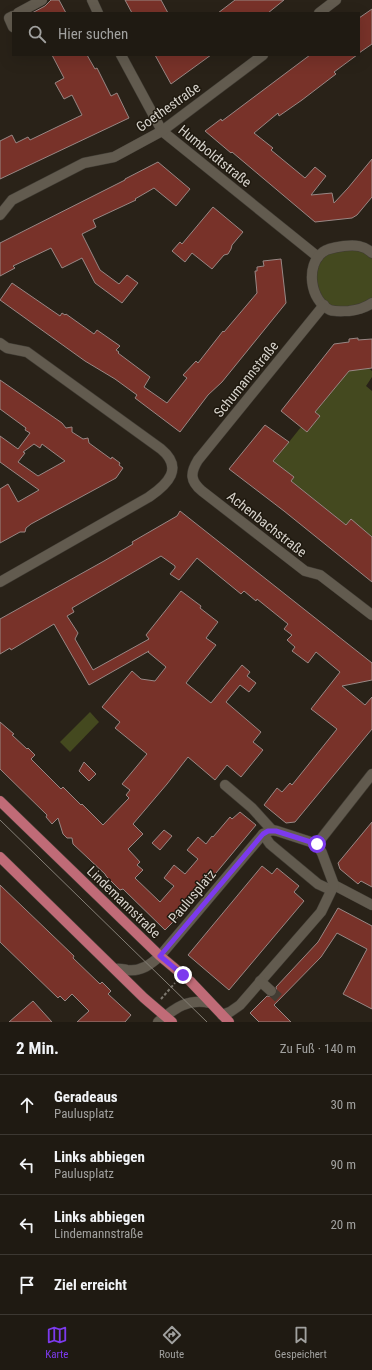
<!DOCTYPE html>
<html lang="de">
<head>
<meta charset="utf-8">
<style>
	:root { --surface:#1f1a12; --page:#27231b; --text:#f1f3f6; --muted:#a1a19f; --line:#3c3832; --accent:#7c3aed }
	body { margin:0; font-family:"Roboto Condensed",sans-serif; background:var(--page); color:var(--text) }
	.stop { position:absolute; width:12px; height:12px; margin:-9px; border:3px solid #7c3aed; border-radius:50%; background:#fff }
	.stop.end { background:#7c3aed; border-color:#fff; box-shadow:0 1px 4px #0008 }
	.list { margin:0; padding:0; list-style:none }
	h2 { display:flex; justify-content:space-between; align-items:center; height:52px; margin:0; padding:0 16px; font-size:17px }
	h2 small { font-size:13px; font-weight:400; color:var(--muted) }
	.list li { display:grid; grid-template-columns:26px 1fr auto; gap:12px; align-items:center; box-sizing:border-box; height:60px; padding:0 16px; border-top:1px solid var(--line) }
	.list b { display:block; font-size:15px; white-space:nowrap }
	.list p { margin:0; font-size:13px; white-space:nowrap; color:var(--muted) }
	.list em { font-size:13px; font-style:normal; color:var(--muted) }
	.icon { flex:none; width:22px; height:22px; fill:none; stroke:currentColor; stroke-width:2; stroke-linecap:round; stroke-linejoin:round }
	.map { position:relative; flex:none; width:372px; height:1022px; overflow:hidden }
	.search { position:absolute; background:var(--surface); box-shadow:0 4px 16px #0002; left:12px; right:12px; top:12px; height:44px; display:flex; align-items:center; gap:10px; box-sizing:border-box; padding:0 14px; border-radius:0px; color:var(--muted); font-size:15px }
	.sheet { height:292px; background:var(--surface) }
	nav { display:flex; justify-content:space-around; align-items:center; box-sizing:border-box; height:56px; border-top:1px solid var(--line); background:var(--surface); font-size:11px; color:var(--muted) }
	nav a { display:grid; justify-items:center; gap:2px }
	nav .on { color:var(--accent) }
	.map>svg:first-child { display:block }
</style>
</head>
<body>
<div class="map">
<svg width="372" height="1022" viewBox="0 0 372 1022">
	<rect width="100%" height="100%" fill="#292218"/>
	<g fill="#44491f">
		<polygon points="352,246 372,255 372,302 335,310 316,295 315,263 321,255"/>
		<polygon points="367,367 372,371 372,377 366,386 372,391 372,537 351,520 346,525 291,481 273,462 301,427 307,432 320,416 315,412 341,380 345,369 355,370 365,369"/>
		<polygon points="90,712 99,722 70,752 60,742"/>
	</g>
	<g fill="#783229" stroke="#988784" fill-rule="evenodd">
		<polygon points="51,0 59,0 66,13 32,13 45,6"/>
		<polygon points="125,0 161,0 168,13 132,13"/>
		<polygon points="235,0 284,0 268,13 218,13"/>
		<polygon points="372,9 372,44 359,53 359,18"/>
		<polygon points="52,55 87,55 95,69 97,68 111,96 117,93 129,118 0,179 0,141 12,135 16,143 28,137 30,140 82,115 72,95 64,99 55,83 64,78"/>
		<polygon points="155,55 211,55 171,84"/>
		<polygon points="310,55 357,55 334,72 336,74 302,100 279,116 278,113 254,133 273,148 271,150 305,178 315,167 326,176 311,195 332,193 334,203 348,188 372,159 372,197 357,215 352,218 315,222 232,152 231,153 205,131 221,119 222,121"/>
		<polygon points="158,162 190,189 176,206 154,188 135,199 136,200 93,220 96,227 82,234 100,270 119,284 127,275 138,283 122,303 95,283 82,258 62,268 51,248 13,266 15,268 0,276 0,243 125,180 125,179"/>
		<polygon points="213,207 243,232 232,245 231,249 228,254 224,255 212,269 192,253 185,262 172,251 180,242 182,244"/>
		<polygon points="281,259 286,303 222,382 208,395 180,432 135,398 137,395 115,379 85,361 0,300 12,283 60,316 62,313 65,315 66,314 94,334 97,330 120,346 116,350 119,352 118,353 150,377 144,387 167,403 187,378 183,375 196,361 198,363 223,331 224,332 257,293 255,271 257,271 257,267 264,266 263,261"/>
		<polygon points="358,338 358,340 372,339 372,368 349,371 315,412 320,416 307,432 281,411 334,344 349,342 349,339"/>
		<path d="M0,380L62,423L66,428L72,427V432L83,439L88,438L89,443L111,459L112,457L120,463L119,465L123,468L116,478L31,524L26,528L25,532H20L0,543V489L8,484L18,502L39,490L0,462V436L18,449L30,433L25,430L26,428L0,409ZM34,444L40,448L42,444L65,461L38,476L18,462L25,453L23,452Z"/>
		<polygon points="265,425 289,442 273,461 294,477 291,481 346,525 351,519 372,537 372,582 284,511 229,469"/>
		<polygon points="180,511 372,663 372,680 342,686 365,705 372,697 372,729 295,822 286,823 264,805 277,788 282,792 290,783 292,785 337,729 311,709 340,672 316,652 308,663 292,651 295,647 287,640 292,635 284,629 288,624 257,599 256,601 244,591 241,594 197,558 179,580 170,574 175,568 175,566 161,556 72,608 74,612 67,616 78,633 75,639 93,670 149,639 146,635 181,591 201,606 200,608 218,622 206,638 216,645 186,683 211,703 242,665 250,672 247,676 256,683 249,692 240,685 226,702 261,732 253,742 263,750 241,777 227,765 215,780 188,757 167,784 133,824 143,834 128,849 140,862 137,865 143,870 135,878 160,902 174,886 164,878 174,865 185,874 198,859 187,850 198,837 206,844 212,836 213,837 230,817 232,819 240,812 256,825 186,909 165,930 123,889 120,890 106,876 105,874 73,844 72,838 67,838 63,834 58,818 52,824 46,817 47,815 0,769 0,722 14,734 12,735 27,749 28,748 35,755 31,759 61,789 63,787 81,805 82,804 103,825 129,798 126,795 130,790 122,784 147,754 115,728 120,722 102,707 132,671 141,679 155,681 166,667 148,652 149,651 89,685 54,624 11,650 10,648 0,654 0,619 104,561 133,544 132,542 177,516"/>
		<polygon points="84,762 96,774 89,781 79,771"/>
		<polygon points="372,822 372,887 361,881 358,884 340,869 338,863"/>
		<polygon points="164,830 172,836 160,850 152,843"/>
		<polygon points="262,866 272,874 277,868 299,886 294,892 304,901 229,990 188,955"/>
		<polygon points="0,885 74,956 73,958 100,984 102,982 111,991 108,994 131,1015 125,1022 77,1022 89,1011 72,994 65,1001 60,996 58,998 0,942"/>
		<polygon points="338,908 372,926 372,1009 343,994 367,949 337,933 321,957 274,1005 291,1022 259,1022 250,1013 267,996 273,997 276,995 277,992 276,987 318,942"/>
		<polygon points="33,1001 52,1022 9,1022"/>
	</g>
	<g fill="none" stroke-linecap="round" stroke-linejoin="round">
		<polyline stroke="#433c33" stroke-width="10" stroke-dasharray="10 5" stroke-linecap="butt" points="271,991 280,999"/>
		<g stroke="#403c34" stroke-width="11">
			<g id="minor">
				<polyline points="92,0 98,13"/>
				<polyline points="18,13 42,0"/>
				<polyline points="319,13 336,0"/>
				<polyline points="13,16 9,18 13,27"/>
				<polyline points="121,55 162,131 318,257"/>
				<polyline points="0,215 12,200 84,163 114,157 162,131 263,55"/>
				<path d="M372,253C364,245 355,245 344,246C337,247 328,248 323,252C305,265 310,301 330,310C336,312 343,311 349,311C357,310 365,308 372,303"/>
				<path d="M324,305L198,460C190,473 190,481 202,491L305,571L320,575L372,615"/>
				<path d="M0,343L7,348L27,352L161,449C184,468 168,484 149,497L0,582"/>
				<polyline points="225,785 252,808 272,830"/>
				<polyline points="263,834 270,844 318,884 331,890"/>
				<polyline points="317,844 372,774"/>
				<polyline points="334,885 372,905"/>
				<path d="M115,969C120,968 122,969 127,970C141,972 151,964 160,956L263,834L272,830L277,831L317,844L322,853L334,885L321,912L240,1005L230,1012L222,1015"/>
				<polyline points="260,981 271,991"/>
				<path d="M158,1022C175,1008 188,998 210,1003"/>
			</g>
		</g>
		<g stroke="#403c34" stroke-width="11">
			<g id="major">
				<polyline points="0,801 160,956 190,981 229,1022"/>
				<polyline points="0,857 144,998 172,1022"/>
			</g>
		</g>
		<polyline stroke="#7c776e" stroke-width="2" stroke-dasharray="3 2" stroke-linecap="butt" points="161,999 175,983"/>
		<use href="#minor" stroke="#625b4f" stroke-width="10"/>
		<use href="#major" stroke="#c06b77" stroke-width="10"/>
		<polyline stroke="#847f76" stroke-width="1" points="0,820 207,1022"/>
	</g>
	<g fill="none" stroke-linecap="round" stroke-linejoin="round">
		<polyline stroke="#7c3aed" stroke-width="5" points="183,975 160,956 263,834 268,831 276,831 317,844"/>
	</g>
	<g text-anchor="middle" stroke-width="3" stroke-linejoin="round" paint-order="stroke">
		<g font-size="14" fill="#d6d2cb" stroke="#1f190f">
			<text transform="translate(168 107) rotate(-35)" y="5">Goethestraße</text>
			<text transform="translate(215 156) rotate(39)" y="5">Humboldtstraße</text>
			<text transform="translate(246 379) rotate(-51)" y="5">Schumannstraße</text>
			<text transform="translate(267 524) rotate(38)" y="5">Achenbachstraße</text>
			<text transform="translate(192 896) rotate(-50)" y="5">Paulusplatz</text>
			<text transform="translate(124 902) rotate(44)" y="5">Lindemannstraße</text>
		</g>
	</g>
</svg>
<div class="stop" style="left:317px;top:844px"></div>
<div class="stop end" style="left:183px;top:975px"></div>
<div class="search"><svg class="icon" aria-label="search" viewBox="0 0 24 24"><circle cx="10" cy="10" r="6"/><path d="M15 15l6 6"/></svg>Hier suchen</div>
</div>
<section class="sheet">
<h2>2 Min.<small>Zu Fuß · 140 m</small></h2>
<ul class="list">
<li><svg class="icon" aria-label="ahead" viewBox="0 0 24 24"><path d="M12 20V5M6 11l6-6 6 6"/></svg><div><b>Geradeaus</b><p>Paulusplatz</p></div><em>30 m</em></li>
<li><svg class="icon" aria-label="left" viewBox="0 0 24 24"><path d="M17 20v-9H6M10 6l-5 5 5 5"/></svg><div><b>Links abbiegen</b><p>Paulusplatz</p></div><em>90 m</em></li>
<li><svg class="icon" aria-label="left" viewBox="0 0 24 24"><path d="M17 20v-9H6M10 6l-5 5 5 5"/></svg><div><b>Links abbiegen</b><p>Lindemannstraße</p></div><em>20 m</em></li>
<li><svg class="icon" aria-label="arrive" viewBox="0 0 24 24"><path d="M6 21V4h12l-3 4 3 4H6"/></svg><div><b>Ziel erreicht</b></div></li>
</ul>
</section>
<nav>
<a class="on"><svg class="icon" aria-label="map" viewBox="0 0 24 24"><path d="M3 6l6-2 6 2 6-2v14l-6 2-6-2-6 2zM9 4v14M15 6v14"/></svg>Karte</a>
<a><svg class="icon" aria-label="directions" viewBox="0 0 24 24"><path d="M12 3l9 9-9 9-9-9zM9 14v-3h6M13 9l2 2-2 2"/></svg>Route</a>
<a><svg class="icon" aria-label="saved" viewBox="0 0 24 24"><path d="M7 4h10v16l-5-4-5 4z"/></svg>Gespeichert</a>
</nav>
</body>
</html>
